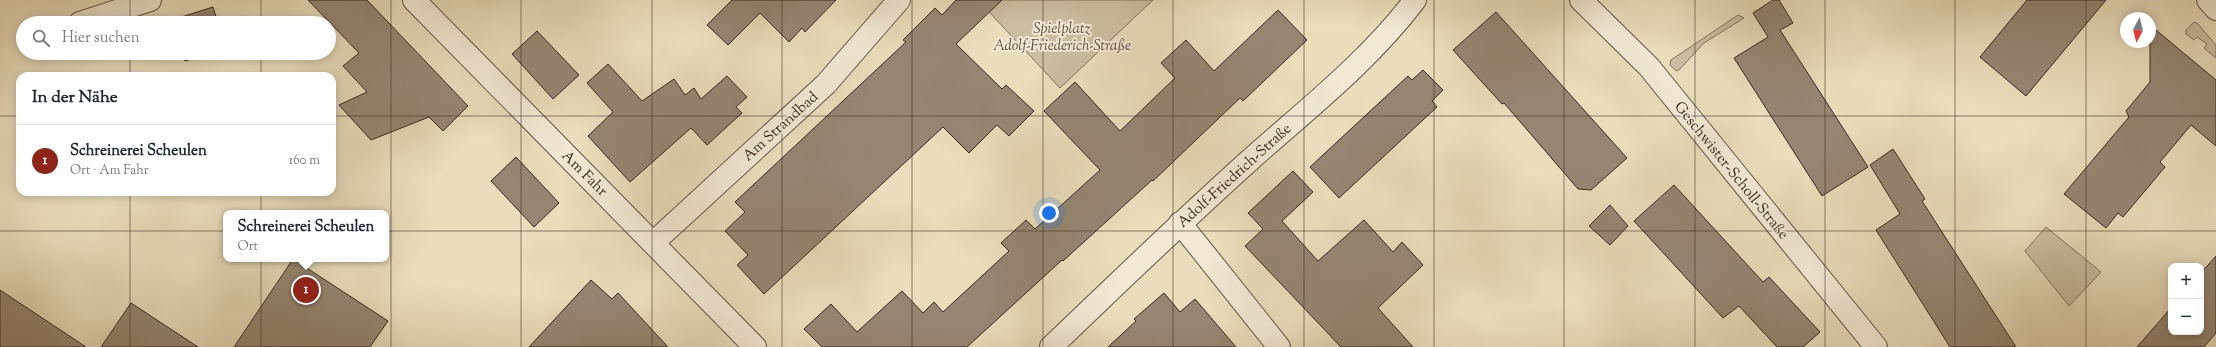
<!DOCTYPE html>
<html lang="de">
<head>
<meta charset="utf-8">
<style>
	:root { --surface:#fff; --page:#f6f6f7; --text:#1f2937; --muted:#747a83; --line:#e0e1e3; --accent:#8f2418 }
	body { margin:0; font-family:"Sorts Mill Goudy",serif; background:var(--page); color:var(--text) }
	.controls { position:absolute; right:12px; bottom:12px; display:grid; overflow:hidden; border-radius:8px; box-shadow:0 2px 10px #0003 }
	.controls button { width:36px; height:36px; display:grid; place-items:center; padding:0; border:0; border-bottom:1px solid var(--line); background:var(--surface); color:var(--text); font:20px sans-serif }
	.compass { position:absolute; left:2120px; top:12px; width:36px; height:36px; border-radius:50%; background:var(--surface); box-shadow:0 2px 10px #0003; rotate:187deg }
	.you { position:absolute; left:1049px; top:213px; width:14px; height:14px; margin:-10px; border:3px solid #fff; border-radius:50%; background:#1a73e8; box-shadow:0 0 0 6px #1a73e833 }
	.badge { display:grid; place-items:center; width:26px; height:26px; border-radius:50%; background:var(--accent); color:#fff; font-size:13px; font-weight:700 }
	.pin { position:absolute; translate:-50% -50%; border:2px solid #fff; box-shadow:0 1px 4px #0006 }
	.popup { position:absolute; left:223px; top:210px; width:166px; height:52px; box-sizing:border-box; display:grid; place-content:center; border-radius:8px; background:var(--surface); filter:drop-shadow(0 1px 3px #0005); font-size:13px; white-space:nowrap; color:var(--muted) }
	.popup b { font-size:15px; color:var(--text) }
	.popup::after { content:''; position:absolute; left:50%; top:100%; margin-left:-8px; border:8px solid transparent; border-top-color:var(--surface) }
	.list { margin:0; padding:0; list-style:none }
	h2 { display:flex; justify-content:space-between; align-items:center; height:52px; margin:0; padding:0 16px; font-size:17px }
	h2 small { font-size:13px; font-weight:400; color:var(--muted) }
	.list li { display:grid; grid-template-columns:26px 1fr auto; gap:12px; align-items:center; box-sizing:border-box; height:72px; padding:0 16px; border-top:1px solid var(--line) }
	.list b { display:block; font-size:15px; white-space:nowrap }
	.list p { margin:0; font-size:13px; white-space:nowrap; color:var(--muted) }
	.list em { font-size:13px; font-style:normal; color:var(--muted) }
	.icon { flex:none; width:22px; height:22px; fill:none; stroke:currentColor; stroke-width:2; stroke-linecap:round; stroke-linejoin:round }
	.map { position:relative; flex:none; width:2216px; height:347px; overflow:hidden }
	.search { position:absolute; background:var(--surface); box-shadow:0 2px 10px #0003; left:16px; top:16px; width:320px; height:44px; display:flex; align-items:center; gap:10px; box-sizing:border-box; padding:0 14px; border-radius:22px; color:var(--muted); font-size:15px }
	.panel { position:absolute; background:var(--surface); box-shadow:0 2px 10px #0003; left:16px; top:72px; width:320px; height:124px; border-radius:12px }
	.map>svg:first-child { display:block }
</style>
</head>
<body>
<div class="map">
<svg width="2216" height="347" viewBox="0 0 2216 347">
	<rect width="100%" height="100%" fill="#e9ddbb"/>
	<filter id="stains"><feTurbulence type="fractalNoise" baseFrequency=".005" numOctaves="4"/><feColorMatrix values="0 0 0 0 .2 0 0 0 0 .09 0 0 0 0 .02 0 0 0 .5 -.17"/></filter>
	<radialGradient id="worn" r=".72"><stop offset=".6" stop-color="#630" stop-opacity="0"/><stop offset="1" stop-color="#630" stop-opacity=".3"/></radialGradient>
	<g fill="#cbbea1" stroke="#827362">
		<polygon points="978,0 1153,0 1060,88"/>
		<polygon points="1738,15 1744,18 1704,43 1680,69 1676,71 1670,65 1671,60"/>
		<polygon points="2194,22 2197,23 2216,45 2216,58 2204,48 2207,44 2197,37 2194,40 2186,34 2186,30"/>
		<polygon points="2046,227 2101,272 2069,306 2025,251"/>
	</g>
	<g fill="#958672" stroke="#392822">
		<polygon points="308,0 367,0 468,106 443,131 429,117 371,140 339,105 367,92 343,66 359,53"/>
		<polygon points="732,0 836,0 805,32 802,28 789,42 760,13 728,45 707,25"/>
		<polygon points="956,0 1002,0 956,44 1002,89 1006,85 1034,111 1009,136 997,125 969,153 943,127 764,294 737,265 748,255 725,231 745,212 735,202 906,42 903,40 935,8 942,15"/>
		<polygon points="1773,0 1779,0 1793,23 1780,30 1868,167 1822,196 1734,58 1768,37 1753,13"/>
		<polygon points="2027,0 2106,0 2026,96 1980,57"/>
		<polygon points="213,7 218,23 173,23 172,20"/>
		<polygon points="1278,10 1307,40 1243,101 1240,98 1153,181 1152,180 1063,261 1062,260 967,347 822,347 804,329 831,304 857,332 902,291 923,313 934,302 943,312 1009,251 1001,243 1026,220 1035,229 1100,170 1044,111 1075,82 1120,131 1175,78 1161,63 1186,40 1214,71"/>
		<polygon points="1496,12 1627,158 1591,190 1578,189 1504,103 1502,104 1453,50"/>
		<polygon points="2150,25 2216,80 2216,146 2191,125 2160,162 2165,167 2123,217 2118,213 2106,228 2064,194 2129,117 2126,111 2150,82"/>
		<polygon points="537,31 579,75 553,99 512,54"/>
		<polygon points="183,53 211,53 185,61"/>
		<polygon points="608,64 642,101 674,79 685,95 694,88 701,99 727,76 747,97 736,107 742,113 707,145 691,128 630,182 588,136 613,112 587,83"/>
		<polygon points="1423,70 1443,90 1432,101 1437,107 1339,198 1310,167 1408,76 1412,80"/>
		<polygon points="1893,149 1925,199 1922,201 2016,347 1950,347 1876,230 1900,214 1870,165"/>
		<polygon points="516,157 559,203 534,227 491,181"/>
		<polygon points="1293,171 1313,192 1282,221 1318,261 1364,220 1393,252 1402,242 1423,265 1378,308 1413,347 1341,347 1245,246 1263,229 1248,213"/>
		<polygon points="1674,185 1763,282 1769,277 1820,332 1803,347 1777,347 1739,306 1723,318 1634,221"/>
		<polygon points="1610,205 1628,226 1610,245 1589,226"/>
		<polygon points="2216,256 2216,333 2204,347 2137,347 2171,308 2171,332 2201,332 2201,273"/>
		<polygon points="293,259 388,321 370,347 234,347"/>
		<polygon points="591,280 612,299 618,293 668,347 529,347"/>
		<polygon points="0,290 86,347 0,347"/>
		<polygon points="1164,293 1180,312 1195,299 1236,347 1108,347 1136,321 1134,319"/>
		<polygon points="131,303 198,347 101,347"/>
	</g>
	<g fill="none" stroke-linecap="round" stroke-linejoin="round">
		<g stroke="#655548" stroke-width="24">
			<g id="minor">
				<polyline points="414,0 755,347"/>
				<polyline points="1581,0 1649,67 1876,347"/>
				<polyline points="2208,0 2216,9"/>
				<polyline points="80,23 150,0"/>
				<polyline points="1180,223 1279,347"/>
				<polyline points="653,243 826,84 899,0"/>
				<path d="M1051,347C1117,284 1182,221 1250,160C1306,110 1369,61 1415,0"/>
			</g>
		</g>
		<use href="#minor" stroke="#f1e9d3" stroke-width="22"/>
	</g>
	<path fill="none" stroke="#392822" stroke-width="1" stroke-opacity="0.55" d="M130,0V23M261,0V23M391,0V347M521,0V347M652,0V347M782,0V347M912,0V347M1043,0V347M1173,0V347M1304,0V347M1434,0V347M1564,0V347M1695,0V347M1825,0V347M1955,0V347M2086,0V347M130,53V76M261,53V76M0,116H20M332,116H2216M130,192V347M261,192V347M0,231H2216"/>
	<g text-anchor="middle" stroke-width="4" stroke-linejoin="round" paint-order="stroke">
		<g font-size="15" font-style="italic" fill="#5e4e42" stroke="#f1e9d3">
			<text x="1062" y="33">Spielplatz<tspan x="1062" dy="17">Adolf-Friederich-Straße</tspan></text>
		</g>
		<g font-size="15" fill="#392822" stroke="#f1e9d3">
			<text transform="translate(780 126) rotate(-42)" y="5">Am Strandbad</text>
			<text transform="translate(1732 170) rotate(51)" y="5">Geschwister-Scholl-Straße</text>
			<text transform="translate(585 173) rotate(45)" y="5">Am Fahr</text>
			<text transform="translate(1234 175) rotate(-42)" y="5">Adolf-Friedrich-Straße</text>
		</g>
	</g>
	<rect width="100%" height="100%" filter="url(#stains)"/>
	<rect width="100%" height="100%" fill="url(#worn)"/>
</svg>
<div class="controls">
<button>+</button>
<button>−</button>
</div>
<svg class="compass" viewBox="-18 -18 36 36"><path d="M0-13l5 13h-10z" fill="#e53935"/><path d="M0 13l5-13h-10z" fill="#747a83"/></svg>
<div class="you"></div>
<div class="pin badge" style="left:306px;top:290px">1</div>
<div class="popup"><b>Schreinerei Scheulen</b>Ort</div>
<div class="search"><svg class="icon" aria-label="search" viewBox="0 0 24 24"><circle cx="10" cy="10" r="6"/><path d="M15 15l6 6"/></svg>Hier suchen</div>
<section class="panel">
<h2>In der Nähe<small></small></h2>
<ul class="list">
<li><span class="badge">1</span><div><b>Schreinerei Scheulen</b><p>Ort · Am Fahr</p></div><em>160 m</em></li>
</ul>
</section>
</div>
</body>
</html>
